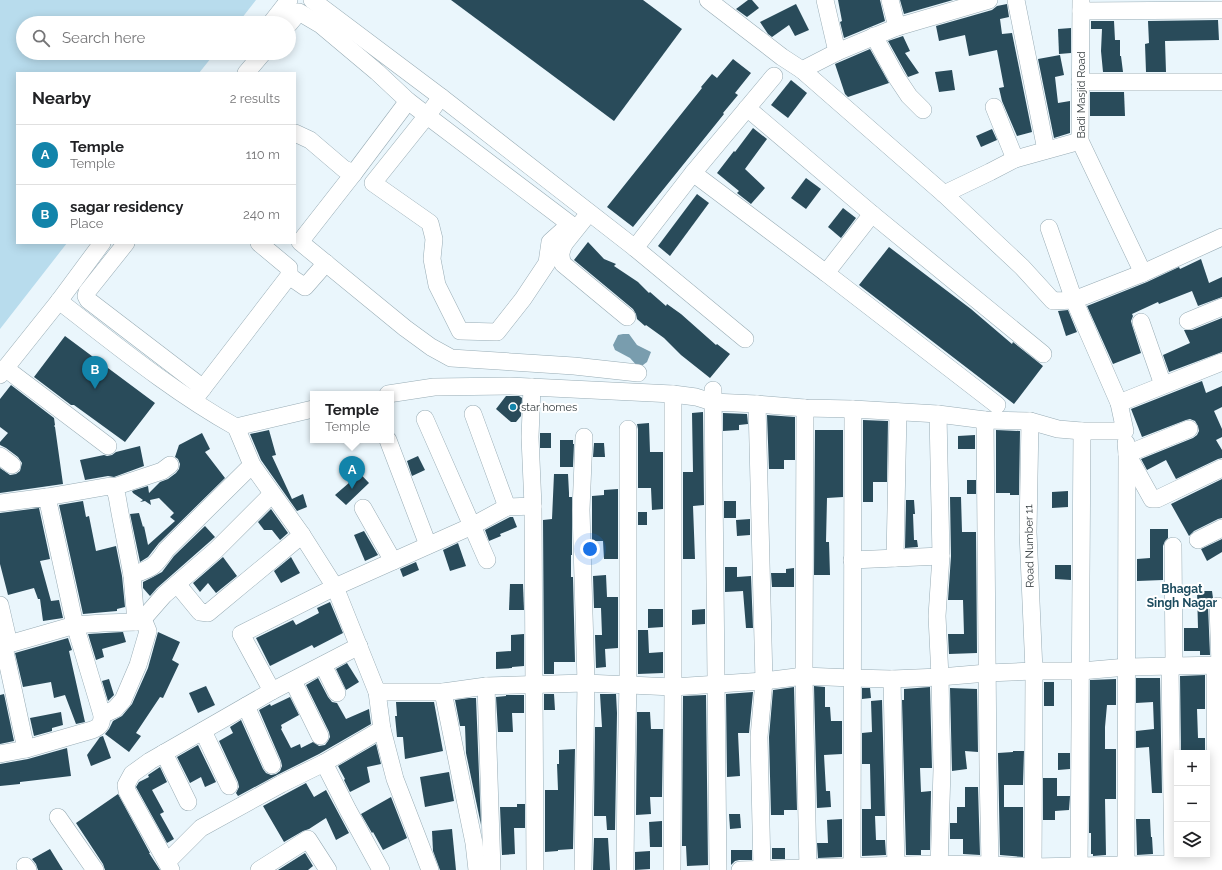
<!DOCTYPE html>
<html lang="en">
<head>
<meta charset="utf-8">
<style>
	:root { --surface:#fff; --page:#f6f6f6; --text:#202124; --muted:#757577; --line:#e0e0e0; --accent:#1284aa }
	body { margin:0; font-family:Raleway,sans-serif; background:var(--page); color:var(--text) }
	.controls { position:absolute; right:12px; bottom:12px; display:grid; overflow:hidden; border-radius:0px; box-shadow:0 2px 10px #0003 }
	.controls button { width:36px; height:36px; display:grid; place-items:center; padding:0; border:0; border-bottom:1px solid var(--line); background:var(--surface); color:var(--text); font:20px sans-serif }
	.you { position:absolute; left:590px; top:549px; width:14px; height:14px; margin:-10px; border:3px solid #fff; border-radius:50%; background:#1a73e8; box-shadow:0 0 0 6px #1a73e833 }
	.badge { display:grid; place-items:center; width:26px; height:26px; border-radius:50%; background:var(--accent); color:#fff; font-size:13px; font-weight:700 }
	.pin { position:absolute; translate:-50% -33px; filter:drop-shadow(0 1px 2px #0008) }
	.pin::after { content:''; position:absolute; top:21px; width:14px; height:12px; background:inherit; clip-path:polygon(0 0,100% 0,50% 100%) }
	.popup { position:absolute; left:310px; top:391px; width:84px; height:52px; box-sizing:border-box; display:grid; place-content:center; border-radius:0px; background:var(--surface); filter:drop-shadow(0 1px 3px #0005); font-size:13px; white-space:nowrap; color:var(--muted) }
	.popup b { font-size:15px; color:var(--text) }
	.popup::after { content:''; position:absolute; left:50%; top:100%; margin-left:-8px; border:8px solid transparent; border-top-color:var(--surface) }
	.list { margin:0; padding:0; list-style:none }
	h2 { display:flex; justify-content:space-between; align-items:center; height:52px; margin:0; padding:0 16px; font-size:17px }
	h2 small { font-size:13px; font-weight:400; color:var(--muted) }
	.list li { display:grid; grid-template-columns:26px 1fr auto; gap:12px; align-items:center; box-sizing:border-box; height:60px; padding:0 16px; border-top:1px solid var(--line) }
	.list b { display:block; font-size:15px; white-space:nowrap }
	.list p { margin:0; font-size:13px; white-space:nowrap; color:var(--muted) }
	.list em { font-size:13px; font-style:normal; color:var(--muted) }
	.icon { flex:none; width:22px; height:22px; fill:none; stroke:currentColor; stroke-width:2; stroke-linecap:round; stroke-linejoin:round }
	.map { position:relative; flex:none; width:1222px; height:870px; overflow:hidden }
	.search { position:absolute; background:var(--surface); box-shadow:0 2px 10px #0003; left:16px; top:16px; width:280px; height:44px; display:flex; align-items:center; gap:10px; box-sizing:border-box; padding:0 14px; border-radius:22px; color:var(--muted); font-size:15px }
	.panel { position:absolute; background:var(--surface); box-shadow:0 2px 10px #0003; left:16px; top:72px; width:280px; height:172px; border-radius:0px }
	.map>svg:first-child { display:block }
</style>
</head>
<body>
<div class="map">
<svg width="1222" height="870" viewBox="0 0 1222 870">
	<rect width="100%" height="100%" fill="#eaf6fc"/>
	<polygon fill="#b8dced" points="0,0 256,0 238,23 23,23 23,53 215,53 199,73 17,73 17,243 67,243 0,329"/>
	<polygon fill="#799dae" points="623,334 629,334 637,345 651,352 647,362 639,368 630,358 615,350 613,345 618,335"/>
	<g fill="#294b5a">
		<polygon points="451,0 643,0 682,29 614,121"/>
		<polygon points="748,0 752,0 759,8 747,17 736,9"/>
		<polygon points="838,0 880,0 885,21 844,38 840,22 842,21"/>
		<polygon points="900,0 953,0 904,14"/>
		<polygon points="796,4 809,30 795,36 789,25 772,37 768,34 760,22"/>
		<polygon points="1007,4 1009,17 1000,19 1002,34 1012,33 1032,132 1017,136 1002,101 999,88 1004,87 997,50 969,56 965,35 939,41 936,26 992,10 997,6"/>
		<polygon points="1218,20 1219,40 1165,41 1166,72 1146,72 1145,44 1149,43 1148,21"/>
		<polygon points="1091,21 1114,21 1115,40 1120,40 1120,56 1121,56 1123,72 1103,72 1101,51 1102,29 1091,29"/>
		<polygon points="1071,28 1071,53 1059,54 1058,29"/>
		<polygon points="903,36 910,51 905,53 919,73 908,77 888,41"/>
		<polygon points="870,49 889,83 848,97 845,94 835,64"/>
		<polygon points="1060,55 1064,75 1055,77 1058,103 1070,101 1070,133 1054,138 1038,59"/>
		<polygon points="733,59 751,73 735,93 738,95 723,113 724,114 633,227 607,207 702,88 701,87 712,74 717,78"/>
		<polygon points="952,70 955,90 939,92 935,72"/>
		<polygon points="791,80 807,93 788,118 771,105"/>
		<polygon points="1090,92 1124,92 1125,116 1090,116"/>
		<polygon points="753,128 767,139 745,169 765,188 751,204 737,193 739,191 717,173 734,151 735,152"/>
		<polygon points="992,129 997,140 981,147 976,136"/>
		<polygon points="806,178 821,189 806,209 791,198"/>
		<polygon points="697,194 709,203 670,256 658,246"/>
		<polygon points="843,208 856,218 841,238 828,227"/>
		<polygon points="588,242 604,259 616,264 614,266 638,282 649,293 650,292 666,306 667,304 681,314 716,345 717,344 730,354 710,378 681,355 664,338 646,325 645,326 637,319 636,314 633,309 574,260"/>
		<polygon points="889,247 971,309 1012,344 1013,342 1043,366 1014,404 859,285"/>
		<polygon points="1201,259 1209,283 1222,277 1222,297 1198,306 1192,291 1159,304 1158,302 1132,314 1133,316 1131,321 1132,325 1141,353 1113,364 1087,306 1147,282 1179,267 1180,269"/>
		<polygon points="1068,310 1077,332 1066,336 1058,311"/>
		<polygon points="1222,318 1222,352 1169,372 1163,355 1190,343 1184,330 1192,330"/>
		<polygon points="65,336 155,403 125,442 74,405 71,405 34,377"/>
		<polygon points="1202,381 1206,393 1222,386 1222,407 1214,411 1222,429 1222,437 1216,440 1222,450 1222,458 1218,459 1176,479 1166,460 1147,470 1141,459 1193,438 1197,435 1199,431 1198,426 1195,421 1190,419 1186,420 1142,437 1131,409"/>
		<polygon points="11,385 54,418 55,425 54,426 55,427 63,484 0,493 0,468 10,475 16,474 20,471 22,463 18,457 6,448 0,445 0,442 8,433 0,427 0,399"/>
		<polygon points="506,396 519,396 522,398 521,416 516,422 511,422 496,409"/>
		<polygon points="703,412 704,505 693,506 695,559 683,559 683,472 693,472 692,413"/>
		<polygon points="723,413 747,414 748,424 739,425 739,430 723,431"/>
		<polygon points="767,415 795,417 795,460 784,460 784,469 769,469"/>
		<polygon points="863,420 888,421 887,482 873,482 873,502 863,502"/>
		<polygon points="649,423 650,452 663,452 663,509 652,510 651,488 638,488 638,429 637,424"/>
		<polygon points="269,430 276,455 272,456 292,499 303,494 307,507 297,511 261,460 250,434"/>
		<polygon points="815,430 843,430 843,497 827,498 826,542 829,542 830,575 814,575"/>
		<polygon points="996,430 1020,431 1019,495 1010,495 1010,493 996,493"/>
		<polygon points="202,433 210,449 205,452 225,478 159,543 148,557 140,562 130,514 139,513 143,527 144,526 148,545 175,521 170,517 174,513 159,498 150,500 151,505 145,501 140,502 143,500 133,493 132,491 148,486 149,493 160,482 168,479 176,473 179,469 180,464 178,459 175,457 179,445"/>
		<rect x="540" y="433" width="11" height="15"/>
		<polygon points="975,435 975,449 958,449 958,436"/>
		<polygon points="560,440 573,440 573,444 574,444 573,467 560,467"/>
		<polygon points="594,443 604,443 605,457 593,457"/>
		<polygon points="140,446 144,466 114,477 108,476 85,480 80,460 104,455 107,456 112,455 116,452"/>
		<polygon points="418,456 425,470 412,476 407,461"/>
		<polygon points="350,463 369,483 346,505 335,495 350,482 340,472"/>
		<polygon points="554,474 568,474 569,493 569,497 572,497 572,555 571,555 571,577 573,577 575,662 554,662 554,674 544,674 543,520 552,519"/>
		<polygon points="1222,479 1222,518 1218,519 1194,531 1189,536 1171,504"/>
		<rect x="967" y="480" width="9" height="14"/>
		<polygon points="618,489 618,559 604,559 603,541 592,541 592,496 604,495 604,490"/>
		<polygon points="1068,491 1068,507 1052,508 1052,492"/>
		<polygon points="950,497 961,497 962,532 976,532 977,653 949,654 948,634 964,634 963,600 948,600 951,556"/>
		<polygon points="906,500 914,500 915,514 913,514 914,540 917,540 918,547 905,548"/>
		<polygon points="83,501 86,517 89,516 96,551 116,546 122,576 125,607 117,609 117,611 83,614 59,505"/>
		<rect x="724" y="501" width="12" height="17"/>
		<polygon points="39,508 50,559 40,561 51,601 59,600 63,618 43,621 40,599 38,599 34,588 8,595 0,564 0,513"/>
		<polygon points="271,509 288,533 280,540 272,530 264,530 258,522"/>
		<rect x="638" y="512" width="9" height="13"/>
		<polygon points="510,517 513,517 517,527 500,534 501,536 489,541 485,530"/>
		<polygon points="750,519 750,535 737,536 736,520"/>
		<polygon points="205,526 215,537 157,588 150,596 143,588 143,582 153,577 162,572 174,556"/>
		<polygon points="1150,529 1168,529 1168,538 1165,541 1163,546 1163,580 1137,581 1137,559 1150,558"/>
		<polygon points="364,531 378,555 365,561 354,535"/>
		<polygon points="1222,539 1222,552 1207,561 1201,549"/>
		<polygon points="458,543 466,566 450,571 443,550"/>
		<polygon points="223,557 237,576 216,593 208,583 200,592 193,583"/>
		<polygon points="291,557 300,573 281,583 274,571"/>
		<polygon points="416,562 419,570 403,577 400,569"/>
		<polygon points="1055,565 1071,565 1071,580 1055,579"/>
		<polygon points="725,567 737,567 737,577 751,576 753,628 746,628 743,591 725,592"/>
		<polygon points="794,568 794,587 772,587 771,573 786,573 786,569"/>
		<polygon points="606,575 607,597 618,597 618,648 605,649 606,667 596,668 595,635 602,635 601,608 594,608 593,576"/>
		<polygon points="510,584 523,584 524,610 509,610"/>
		<polygon points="1197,591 1212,591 1213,598 1209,601 1208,606 1210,655 1200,655 1200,651 1184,651 1184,628 1198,628"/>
		<polygon points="330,602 343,633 314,648 312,645 270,666 256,638 293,620 296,625 319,613 317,608"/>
		<polygon points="648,609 663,609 663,627 648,628"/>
		<polygon points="705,609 705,624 692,625 692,610"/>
		<polygon points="638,630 648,630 649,653 663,652 663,673 638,674"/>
		<polygon points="123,632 126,642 102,649 104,657 96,660 88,634"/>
		<polygon points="158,632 180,642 172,660 179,664 163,698 160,697 136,733 141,736 129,752 105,734 109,729 113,721 122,716 132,704 148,668"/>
		<polygon points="524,634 524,666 512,667 512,668 496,669 496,652 511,651 511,635"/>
		<polygon points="68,638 72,650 69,651 85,722 76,724 65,695 54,698 51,682 23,687 15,653"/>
		<polygon points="347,663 359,682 346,690 336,669"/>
		<polygon points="1205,675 1205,709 1197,709 1198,738 1205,738 1205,753 1181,753 1180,676"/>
		<polygon points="318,678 328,697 332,702 337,703 346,719 369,709 371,724 319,754 277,775 238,796 236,793 239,787 238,782 219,741 233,733 230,727 241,720 263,769 266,773 271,775 276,774 280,771 282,766 281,761 259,710 270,704 271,706 290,697 299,715 281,725 282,728 281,729 291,748 300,744 301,748 313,742 319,746 325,745 328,741 330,737 329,732 306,685"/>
		<polygon points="1136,678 1160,678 1162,793 1152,793 1149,747 1136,748 1136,731 1154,729 1153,702 1136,703"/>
		<polygon points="109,679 114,695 108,701 102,681"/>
		<polygon points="1116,679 1116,705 1107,705 1105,727 1105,749 1116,749 1116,799 1105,799 1106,855 1093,856 1093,854 1091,854 1091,833 1089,833 1090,680"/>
		<rect x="1044" y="682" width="10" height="24"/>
		<polygon points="206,686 215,705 198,713 189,693"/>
		<polygon points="814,686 825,687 825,707 830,707 831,721 842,721 842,754 824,755 826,791 830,791 831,807 817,808"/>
		<polygon points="794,687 797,810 784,810 784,815 771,815 769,737 773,690"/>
		<polygon points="930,687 932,768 920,768 921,792 931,791 930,850 921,850 921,855 906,855 902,700 904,700 904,689"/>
		<polygon points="862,688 870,688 871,698 862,699"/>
		<polygon points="950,688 977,689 978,752 965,751 967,769 952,771"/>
		<polygon points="753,692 749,733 738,733 740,776 727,777 726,694"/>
		<polygon points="4,694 14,741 0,744 0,695"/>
		<polygon points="544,694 554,694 555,710 544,710"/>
		<polygon points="600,694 616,694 617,713 615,830 607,830 606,816 594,816 595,727 602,727"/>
		<polygon points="506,695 524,695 524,713 512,713 513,732 498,732 496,697 506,696"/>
		<polygon points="706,695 708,865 687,866 686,846 682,846 683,696"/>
		<polygon points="469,698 476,698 481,825 466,753 465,726 460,726 455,700"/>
		<polygon points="882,700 885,816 875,816 876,840 885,840 886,855 862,856 862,809 871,809 870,764 862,764 862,733 872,732 871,701"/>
		<polygon points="396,702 434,702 443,751 405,759 403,737 397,737 395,716 397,716"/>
		<polygon points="61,712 63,725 52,728 52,731 34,736 30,718"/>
		<polygon points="637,712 650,712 651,729 663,729 662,797 650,797 651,814 636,815"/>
		<polygon points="103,736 111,758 91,766 87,755 100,737"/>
		<polygon points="376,744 381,764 367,767 370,782 350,792 344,780 345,779 338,766"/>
		<polygon points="198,745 216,782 205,787 201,777 190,783 177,757"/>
		<polygon points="67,748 71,776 20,782 20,784 0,786 0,764 28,759"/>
		<polygon points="575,749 573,849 558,850 558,851 545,852 545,790 558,790 557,764 559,764 559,750"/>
		<polygon points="1013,751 1024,751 1023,785 1004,785 1004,807 1023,807 1023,857 1000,855 998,753 1013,752"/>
		<polygon points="1058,753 1070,753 1070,769 1058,770"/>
		<polygon points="160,767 167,782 152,790 164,812 160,814 174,839 167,843 136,787 139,782 149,777 148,775"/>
		<polygon points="449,772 454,801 425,807 420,777"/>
		<polygon points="1043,778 1057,778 1057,796 1070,796 1069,810 1055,811 1055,820 1043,820"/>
		<polygon points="306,783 314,797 326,790 349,833 336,840 326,818 309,829 303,831 284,842 263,806"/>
		<polygon points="965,787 978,787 980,855 963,854 963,839 950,839 950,823 957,823 957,807 965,807"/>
		<polygon points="118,794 150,853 149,853 160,870 105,870 103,864 76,823"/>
		<polygon points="391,797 407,838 383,850 373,832 372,833 361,814"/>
		<polygon points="517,804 525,804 525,828 514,828 515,854 502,855 500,807 517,807"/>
		<polygon points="729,814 740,814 741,828 730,829"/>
		<polygon points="842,819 842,857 818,858 817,843 828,843 827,820"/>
		<polygon points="1136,819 1150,819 1151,837 1152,837 1153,854 1137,855"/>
		<polygon points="662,821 662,847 650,847 649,822"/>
		<polygon points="452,829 456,870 440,870 433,851 432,831"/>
		<polygon points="594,838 608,838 610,870 593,870"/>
		<rect x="772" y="848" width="13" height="11"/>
		<polygon points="50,849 63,870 38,870 36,864 32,859"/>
		<polygon points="731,850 752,850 752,860 739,860 735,861 731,865"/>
		<polygon points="650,851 650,869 635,870 635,852"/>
		<polygon points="305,853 313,866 308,870 278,870"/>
	</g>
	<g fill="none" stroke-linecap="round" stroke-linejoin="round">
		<g stroke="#98acb5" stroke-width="18">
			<g id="minor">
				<polyline points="312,0 441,97 635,248 693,173 774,76"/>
				<polyline points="708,0 782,57 802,70 837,52"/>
				<polyline points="825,0 837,52 897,27 989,0"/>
				<polyline points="890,0 897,27"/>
				<polyline points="1016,0 1046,150"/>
				<polyline points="1081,0 1080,141 1143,273"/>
				<polyline points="1081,11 1222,10"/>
				<polyline points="271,23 289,0"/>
				<polyline points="289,24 299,12 321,25 377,72 408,101 434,121 570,224 550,242 547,263 523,299 497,332 460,331 437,285 432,259 434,239 430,223 373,183 425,118 427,116 441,97"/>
				<polyline points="874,36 897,78 909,96 923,110"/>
				<polyline points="802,70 944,194 1022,267 1053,301 1074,300 1049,228"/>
				<polyline points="246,73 263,53"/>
				<polyline points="1080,82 1222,82"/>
				<polyline points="994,107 1015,159"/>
				<polyline points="747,108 872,214 1043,354"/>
				<polyline points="295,133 310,140 344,169 354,173 408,101"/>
				<polyline points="354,173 300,242 405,328 431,347 451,358 574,366 638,373"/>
				<polyline points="693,173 826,273 872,214"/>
				<polyline points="944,194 990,172 1015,159 1080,141"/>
				<path d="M589,213L565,243C560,251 560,256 563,264L627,317"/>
				<polyline points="126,243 87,292 86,296 88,300 203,388"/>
				<polyline points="635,248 745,339"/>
				<polyline points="826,273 997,405"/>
				<polyline points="289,276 305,287 326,263"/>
				<path d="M59,301C116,345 173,392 236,427L313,409"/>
				<polyline points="1188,321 1222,307"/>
				<polyline points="1141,322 1163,385"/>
				<polyline points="5,368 108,446"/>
				<polyline points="0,375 59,301 102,243"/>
				<polyline points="532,387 530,437 533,506 535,870"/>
				<polyline points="713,390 718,870"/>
				<polyline points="388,394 434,387 510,386 673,394 696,397 712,402 757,404 805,408 853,409 938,414 985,420 1030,421 1058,429 1082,431 1125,431 1119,403 1074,300 1143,273 1222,237"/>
				<polyline points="196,397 289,276 289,268 259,243"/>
				<polyline points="1119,403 1222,362"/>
				<polyline points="757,404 764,681 759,737 762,870"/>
				<polyline points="805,408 804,676 808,870"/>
				<polyline points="473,414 507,507"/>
				<polyline points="938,414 941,556 937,616 940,677 942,769 939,870"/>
				<polyline points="425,419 487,560"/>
				<polyline points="985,420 988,768 990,865"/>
				<polyline points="1030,421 1028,532 1034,671 1033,870"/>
				<polyline points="236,427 252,465 302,535 335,587 377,692 382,729 395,779 430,870"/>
				<polyline points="388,440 428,545"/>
				<polyline points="1126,443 1127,454 1189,429"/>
				<polyline points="0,456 12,465"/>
				<polyline points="1128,456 1152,499 1157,499 1222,468"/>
				<polyline points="114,487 162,471 170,465"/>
				<polyline points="47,497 110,486 114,487 117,496 120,513 132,575 136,622"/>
				<path d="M0,503L47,497L75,625L102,715C102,724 100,727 92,730L26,749L0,754"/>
				<polyline points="363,508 393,561"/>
				<polyline points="1198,540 1222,528"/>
				<polyline points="1173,546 1174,666"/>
				<polyline points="895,558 898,412"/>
				<polyline points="852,560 941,556"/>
				<path d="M132,575C152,568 154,568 166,550L252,465"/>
				<polyline points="177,584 200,612 208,613 302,535"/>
				<polyline points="0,605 9,644"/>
				<polyline points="1218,606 1220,665"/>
				<polyline points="4,647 26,749"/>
				<polyline points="0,648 9,644 75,625 103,623 136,622 143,619 164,595 216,550 272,494"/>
				<polyline points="323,665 337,693"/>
				<polyline points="1170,666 1173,870"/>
				<polyline points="1215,666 1216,870"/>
				<polyline points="892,679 896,870"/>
				<polyline points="293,681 320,736"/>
				<polyline points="486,686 492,870"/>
				<polyline points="272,691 241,634 335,587 472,526 507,507 533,506"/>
				<polyline points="377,692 443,692 486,686 586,683 673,687 764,681 804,676 852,678 892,679 940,677 987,673 1034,671 1081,671 1127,667 1222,665"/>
				<polyline points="443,692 474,843 477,870"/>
				<polyline points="246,706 272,765"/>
				<polyline points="102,715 115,709 123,700 138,665 148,631 143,619"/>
				<polyline points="203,731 229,786"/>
				<polyline points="164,753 188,802"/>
				<polyline points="324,763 348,810 381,870"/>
				<polyline points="58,817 95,870"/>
				<polyline points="167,862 201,828 281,784 324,763 382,729"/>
				<polyline points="25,866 28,870"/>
				<polyline points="171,870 127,791 126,785 132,774 150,761 272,691 359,646"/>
				<polyline points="259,870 308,839 328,870"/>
				<polyline points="583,870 586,683 581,510 584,437"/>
				<polyline points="625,870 626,772 628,684 628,429"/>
				<polyline points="672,870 673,687 673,394"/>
				<polyline points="740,870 939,864 990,865 1033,867 1173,864 1222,865"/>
				<polyline points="852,870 853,409"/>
				<polyline points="1079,870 1082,431"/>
				<polyline points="1126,870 1127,454"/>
			</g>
		</g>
		<use href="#minor" stroke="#fff" stroke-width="17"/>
	</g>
	<circle fill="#1284aa" stroke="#fff" stroke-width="1.5" cx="513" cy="407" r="4"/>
	<g text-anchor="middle" stroke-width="4" stroke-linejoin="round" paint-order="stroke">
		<g font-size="11" fill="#343c3f" stroke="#fff">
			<text transform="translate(1081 95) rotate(-90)" y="4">Badi Masjid Road</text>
			<text transform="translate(1029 546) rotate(-91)" y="4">Road Number 11</text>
		</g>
		<g font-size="11" fill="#343c3f" stroke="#fff" text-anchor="start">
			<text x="521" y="411">star homes</text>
		</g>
		<g font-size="12" font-weight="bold" fill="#1c4b5e" stroke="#fff">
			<text x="1182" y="593">Bhagat<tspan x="1182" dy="14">Singh Nagar</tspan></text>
		</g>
	</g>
</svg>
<div class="controls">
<button>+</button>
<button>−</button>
<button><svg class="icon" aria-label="layers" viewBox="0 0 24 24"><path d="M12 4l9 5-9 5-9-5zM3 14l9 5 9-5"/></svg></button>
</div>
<div class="you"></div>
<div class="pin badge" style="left:352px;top:489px">A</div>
<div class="popup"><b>Temple</b>Temple</div>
<div class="pin badge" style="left:95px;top:389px">B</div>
<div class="search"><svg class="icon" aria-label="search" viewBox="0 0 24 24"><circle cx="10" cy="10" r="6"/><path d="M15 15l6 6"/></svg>Search here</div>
<section class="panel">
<h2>Nearby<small>2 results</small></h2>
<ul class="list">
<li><span class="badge">A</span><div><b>Temple</b><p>Temple</p></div><em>110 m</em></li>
<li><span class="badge">B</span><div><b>sagar residency</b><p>Place</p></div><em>240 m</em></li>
</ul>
</section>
</div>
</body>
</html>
